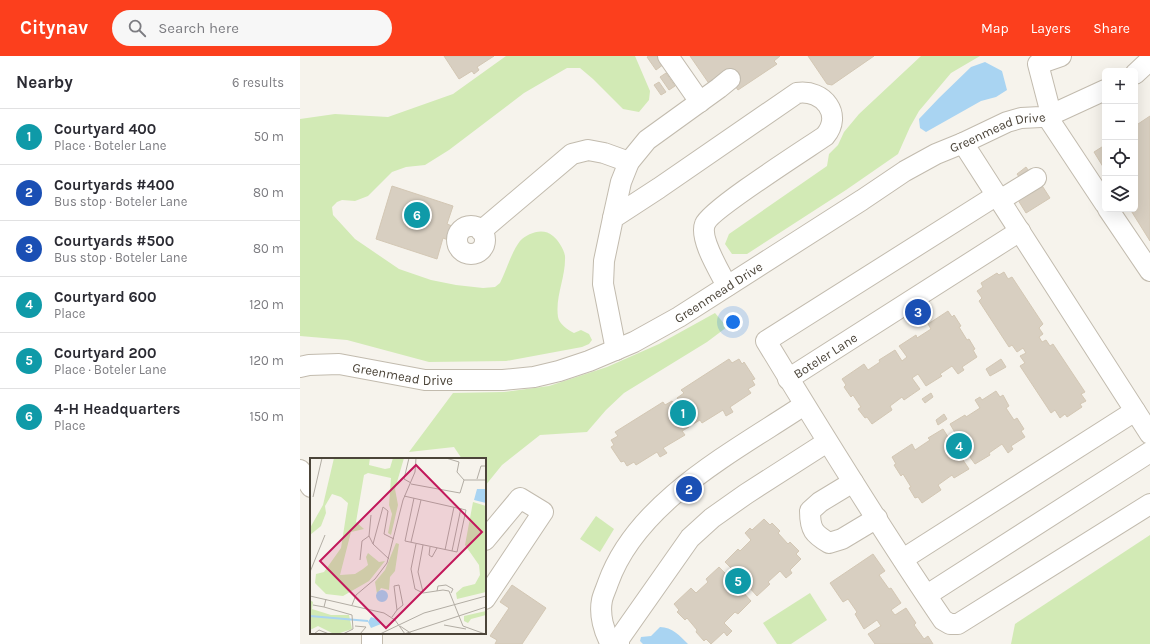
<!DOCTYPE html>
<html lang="en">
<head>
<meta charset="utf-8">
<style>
	:root { --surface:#fff; --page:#f7f7f7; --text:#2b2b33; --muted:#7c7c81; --line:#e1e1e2; --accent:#fc3f1d }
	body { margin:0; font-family:Karla,sans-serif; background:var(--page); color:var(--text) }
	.controls { position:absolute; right:12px; top:12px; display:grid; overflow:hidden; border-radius:6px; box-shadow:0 4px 16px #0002 }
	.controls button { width:36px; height:36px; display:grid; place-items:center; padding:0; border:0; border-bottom:1px solid var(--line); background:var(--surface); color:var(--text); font:20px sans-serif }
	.you { position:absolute; left:433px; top:266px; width:14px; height:14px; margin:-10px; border:3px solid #fff; border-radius:50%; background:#1a73e8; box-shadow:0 0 0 6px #1a73e833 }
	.badge { display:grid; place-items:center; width:26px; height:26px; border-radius:50%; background:var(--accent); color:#fff; font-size:13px; font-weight:700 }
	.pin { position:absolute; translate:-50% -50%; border:2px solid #fff; box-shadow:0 1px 4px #0006 }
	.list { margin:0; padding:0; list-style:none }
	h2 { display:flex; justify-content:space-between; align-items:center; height:52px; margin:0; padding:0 16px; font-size:17px }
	h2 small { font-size:13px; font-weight:400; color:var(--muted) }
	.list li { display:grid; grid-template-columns:26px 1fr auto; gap:12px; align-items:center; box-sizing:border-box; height:56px; padding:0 16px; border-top:1px solid var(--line) }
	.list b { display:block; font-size:15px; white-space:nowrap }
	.list p { margin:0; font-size:13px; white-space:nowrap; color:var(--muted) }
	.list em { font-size:13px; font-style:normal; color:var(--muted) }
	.icon { flex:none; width:22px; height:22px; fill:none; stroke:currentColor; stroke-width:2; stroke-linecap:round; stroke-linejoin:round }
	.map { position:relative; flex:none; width:850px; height:588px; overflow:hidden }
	header { display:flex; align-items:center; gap:24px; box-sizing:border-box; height:56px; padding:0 20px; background:var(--accent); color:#fff }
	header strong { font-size:19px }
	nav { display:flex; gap:22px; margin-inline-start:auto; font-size:14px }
	.search { width:280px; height:36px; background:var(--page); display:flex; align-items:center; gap:10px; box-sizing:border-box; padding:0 14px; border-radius:22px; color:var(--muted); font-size:15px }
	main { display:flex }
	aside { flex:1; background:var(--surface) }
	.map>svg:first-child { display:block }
</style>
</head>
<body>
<header>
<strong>Citynav</strong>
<div class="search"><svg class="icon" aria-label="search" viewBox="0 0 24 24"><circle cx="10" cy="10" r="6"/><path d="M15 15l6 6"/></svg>Search here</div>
<nav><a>Map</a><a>Layers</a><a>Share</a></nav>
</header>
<main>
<aside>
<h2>Nearby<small>6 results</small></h2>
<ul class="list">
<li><span class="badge" style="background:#0f9aa8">1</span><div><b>Courtyard 400</b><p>Place · Boteler Lane</p></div><em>50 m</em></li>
<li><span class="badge" style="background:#1a4fb4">2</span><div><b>Courtyards #400</b><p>Bus stop · Boteler Lane</p></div><em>80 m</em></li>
<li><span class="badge" style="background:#1a4fb4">3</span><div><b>Courtyards #500</b><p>Bus stop · Boteler Lane</p></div><em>80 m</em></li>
<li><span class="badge" style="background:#0f9aa8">4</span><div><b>Courtyard 600</b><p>Place</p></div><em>120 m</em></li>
<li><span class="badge" style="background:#0f9aa8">5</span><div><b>Courtyard 200</b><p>Place · Boteler Lane</p></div><em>120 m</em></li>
<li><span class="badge" style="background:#0f9aa8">6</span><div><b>4-H Headquarters</b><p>Place</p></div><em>150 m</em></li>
</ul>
</aside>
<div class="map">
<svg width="850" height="588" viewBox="0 0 850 588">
	<rect width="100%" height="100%" fill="#f6f3ec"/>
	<g fill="#d2eab5">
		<path d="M206,0H335L350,35L349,44L339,56L323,53L293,23L280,12H267L224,37L149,94L125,109L106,111L92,116L68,140L55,145L42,144L37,146L32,151L33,159L55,183L99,213L131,224L156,229L183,232L195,231L200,227C206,215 212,195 220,185C228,177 243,171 253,180C258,184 264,193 265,200C266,221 255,240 258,261C259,268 268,274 274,277L281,274L289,278L292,284L289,288L282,291L206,305L129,306L47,284L0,280V63L35,58L88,61L153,38Z"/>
		<polygon points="621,0 680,0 651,17 619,55 610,71 598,98 546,134 447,198 432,198 425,188 429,178 527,110 529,98 538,89 544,76 559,58"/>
		<polygon points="415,257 427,271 407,286 324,337 306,354 287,376 240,379 202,409 185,430 185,403 162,403 154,391 109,396 153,337 204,336 249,330 307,311 359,288"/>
		<polygon points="296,460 314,473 300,496 280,483"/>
		<polygon points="850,479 850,588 711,588 715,568"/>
		<polygon points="510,537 527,564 491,588 477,588 463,567"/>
	</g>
	<g fill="#a9d4f2">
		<polygon points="685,6 702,15 707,34 696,41 681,45 626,76 620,72 619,63 639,42 671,11"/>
		<path d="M360,571C372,571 380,580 388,588H343L340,585L341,581L351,580Z"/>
	</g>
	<g fill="#d8cfc1" stroke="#d3c7b4">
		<polygon points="144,0 194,0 177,11 179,14 174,18 172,15 159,23"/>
		<polygon points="349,0 358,0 364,8 356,14 347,1"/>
		<polygon points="390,0 480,0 474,5 477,8 438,34 430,23 410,29"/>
		<polygon points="508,0 574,0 532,29 527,28"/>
		<polygon points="366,17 375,30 369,34 360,21"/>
		<polygon points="359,26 366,36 361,39 354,29"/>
		<polygon points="850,60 850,185 830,153 835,153 835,70"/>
		<polygon points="805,89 805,114 794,96"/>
		<polygon points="726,111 731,118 722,125 717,118"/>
		<polygon points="741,128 750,142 726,157 718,144"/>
		<polygon points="92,130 153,150 147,168 152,170 148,184 143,182 137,203 76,183"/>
		<polygon points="704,216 708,223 712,221 743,268 739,272 743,278 739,281 742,286 746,284 750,290 753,288 785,336 781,338 786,345 780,348 782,351 767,361 765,358 760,362 755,354 751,357 720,310 725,307 720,300 726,297 723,292 717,296 712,289 709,291 679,245 682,242 677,235 683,231 681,227 697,217 699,219"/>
		<polygon points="622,247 626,255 619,259 615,252"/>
		<polygon points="648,255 652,261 654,259 661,270 659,271 667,284 669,283 675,293 673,294 677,301 662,311 664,314 658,318 652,310 640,318 642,320 626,330 618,318 612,322 620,333 604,344 602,341 590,350 592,354 572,368 567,361 565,362 558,353 561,351 553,339 551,341 544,331 546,329 542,323 564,308 568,314 580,306 579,304 595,294 602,305 607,301 599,290 616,279 617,282 631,273 628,268"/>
		<polygon points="429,303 432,307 439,303 442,308 444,306 455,323 452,324 455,329 448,333 451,337 430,351 433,356 426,360 423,354 402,367 400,364 393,368 390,363 386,366 389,371 382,375 385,379 363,392 367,397 360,401 357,396 336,409 334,406 327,410 324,405 321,406 311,391 314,389 311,384 318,380 315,376 363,346 365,349 372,345 375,350 380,347 377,342 384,337 381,334"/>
		<polygon points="701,303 706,311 690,320 686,313"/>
		<polygon points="696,335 700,341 703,339 709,350 706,352 714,364 717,362 724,373 721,375 725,381 711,390 713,393 708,397 702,388 689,397 690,399 675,408 667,397 661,401 669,413 654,422 652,419 638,429 641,434 622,447 618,441 615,442 609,432 611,431 603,418 601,420 594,409 596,408 592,401 612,388 615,394 630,384 628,382 643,373 650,384 657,380 650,368 665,359 666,361 680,352 675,344 680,341 682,344"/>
		<polygon points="631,337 633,341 625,347 622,343"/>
		<polygon points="644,358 647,363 638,369 636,364"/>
		<polygon points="464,463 470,469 472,467 480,475 478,477 488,488 490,486 499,495 496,498 501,503 490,514 492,517 486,522 480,515 468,526 470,528 457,540 448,530 442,535 451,545 438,558 435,556 424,567 432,575 427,580 424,576 411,588 406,583 404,585 396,576 397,574 387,562 385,564 377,556 379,554 374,548 391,532 396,537 408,526 406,523 419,511 428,520 434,515 425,506 438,493 440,495 451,484 445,477 450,472 452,474"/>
		<polygon points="573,498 585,515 579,519 589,533 591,532 601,547 591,554 595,559 606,552 616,567 614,569 624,583 628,580 633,588 575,588 568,578 581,570 577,564 564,573 555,558 557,556 548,543 543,546 530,527"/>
		<polygon points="212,529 246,552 222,588 195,588 197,584 190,580 209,552 200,546"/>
	</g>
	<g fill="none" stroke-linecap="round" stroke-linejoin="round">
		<g stroke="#c2bbae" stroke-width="22">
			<g id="minor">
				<polyline points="368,0 400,46"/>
				<polyline points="835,18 850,4"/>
				<polyline points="751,58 738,8 761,0"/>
				<polyline points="746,59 805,148"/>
				<polyline points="663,87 850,378"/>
				<path d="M697,139L466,285C523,379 581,473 643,564L650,568H658L850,448"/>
				<polyline points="700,144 736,122"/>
				<polyline points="808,153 850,215"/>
				<polyline points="313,162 321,126 329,106 347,84 419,32 430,23"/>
				<circle cx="171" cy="184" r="14"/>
				<polyline points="181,175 272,98 288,94 304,97 329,106"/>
				<path d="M316,294L303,228L304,205L313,162L359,132L497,37C524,33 543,59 525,80C506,93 410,154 405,168C399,183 420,216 427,230"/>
				<path id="s1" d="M0,311L9,309L39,308L125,324H203L234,321L259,315L289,305L334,286L379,261L562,144L605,115L636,98L663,87L707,66L721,62L741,61L755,57L805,34"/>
				<path id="s2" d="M488,323L720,175"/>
				<polyline points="0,414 11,431"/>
				<path d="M553,426L520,446L510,455C510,474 514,478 529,487L542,483L577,462"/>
				<polyline points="185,484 220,442 243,456 185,543"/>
				<polyline points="603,503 835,355"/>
				<polyline points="627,539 850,396"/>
				<polyline points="72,588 72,577"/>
				<path d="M311,588C304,576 299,559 302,544C303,539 306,533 308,527C337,445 435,395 504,349"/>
				<polyline points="319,588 319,583 390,482 412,462 446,438 527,386"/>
			</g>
		</g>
		<use href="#minor" stroke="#fff" stroke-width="20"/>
	</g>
	<g text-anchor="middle" stroke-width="3" stroke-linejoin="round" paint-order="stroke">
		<g font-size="13" fill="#4b4439" stroke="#fff">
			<text dy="5" stroke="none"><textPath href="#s1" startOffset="764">Greenmead Drive</textPath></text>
			<text dy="5" stroke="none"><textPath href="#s1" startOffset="440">Greenmead Drive</textPath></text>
			<text dy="5" stroke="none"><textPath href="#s2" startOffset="44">Boteler Lane</textPath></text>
			<text dy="5" stroke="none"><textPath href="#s1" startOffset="104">Greenmead Drive</textPath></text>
		</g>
	</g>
	<g transform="translate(10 402)">
		<rect width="176" height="176" fill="#f6f3ec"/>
		<path d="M24,0H60L59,7L75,11L80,10L83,0H94L85,31L88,47L81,77L78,75L82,56L79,47L81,20L58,15L54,17L46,64L54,71L41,74L30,117L45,116L53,111L58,107L56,99L58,95L69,104L75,103L59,123L33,138L16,136L5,125L6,116L14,114L31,90L38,45L31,39L22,36L15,48L16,55L11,68L0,77V70L13,47ZM163,44L176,48V134L147,141L146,135L153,129L165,126L170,117L169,107L155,87ZM86,85L89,86L85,113L80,119L79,132L71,130L67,136L65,124L75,112ZM0,142L3,144L2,151L21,157H39L42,171L30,175H22L8,168L0,172ZM176,153V157L161,161L158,165L154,163V158Z" fill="#d2eab5"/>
		<path d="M167,31H176V45L164,42ZM66 138a6 6 0 1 1 12 0a6 6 0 1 1-12 0ZM61,159L70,162L71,166L61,170L58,164Z" fill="#a9d4f2"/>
		<path fill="none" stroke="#a9d4f2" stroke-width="2" d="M0,158L58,163"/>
		<path fill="none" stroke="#b2ada4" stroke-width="1" d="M99,0L94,21L101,25M167,21L171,8H176M154,22H176M101,26L150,35L154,22L147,14L149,4L136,0M94,38L156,52L147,94L95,83L104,40M3,39L12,0M61,57L59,78L63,86M101,84L111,42M106,86L101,111L105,131L113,135L133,132L139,133L153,168L175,176M120,89L119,97L122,99L127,90M135,92L144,49M142,93L151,50M79,101L63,86L73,49L78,53L74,76L84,81M50,102L52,83L59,78M0,114L15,77M127,133L128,128L136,127L143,131L141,135M113,134L108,114L113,87M0,138L74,155L85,162L95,176M3,147L14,149L16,141M42,147L46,137L65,121L77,105L93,42L105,14L106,0M14,149L42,157L43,171L33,176M82,159L87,152L84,128L89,127L93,147L87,152M134,167L156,171M45,168L56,169L50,176M90,168L102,176M4,176L9,172L19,176M70,176L114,155L176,138M94,176L176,149"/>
		<path fill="#c2185b" fill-opacity="0.15" stroke="#c2185b" stroke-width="2" d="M106,7L172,74L76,170L10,103Z"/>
		<rect width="176" height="176" fill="none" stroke="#4b4439" stroke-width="2"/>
	</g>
</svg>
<div class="controls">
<button>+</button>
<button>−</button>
<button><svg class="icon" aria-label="locate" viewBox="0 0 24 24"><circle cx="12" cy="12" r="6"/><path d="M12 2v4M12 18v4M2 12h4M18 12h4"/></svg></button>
<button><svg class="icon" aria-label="layers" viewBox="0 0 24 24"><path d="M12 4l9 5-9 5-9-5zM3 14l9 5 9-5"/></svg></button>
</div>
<div class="you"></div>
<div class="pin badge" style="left:383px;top:357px;background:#0f9aa8">1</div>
<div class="pin badge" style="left:389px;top:433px;background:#1a4fb4">2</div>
<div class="pin badge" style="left:618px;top:256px;background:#1a4fb4">3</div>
<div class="pin badge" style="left:659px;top:390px;background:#0f9aa8">4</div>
<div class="pin badge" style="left:438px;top:525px;background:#0f9aa8">5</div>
<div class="pin badge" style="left:117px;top:159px;background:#0f9aa8">6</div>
</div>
</main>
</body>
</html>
